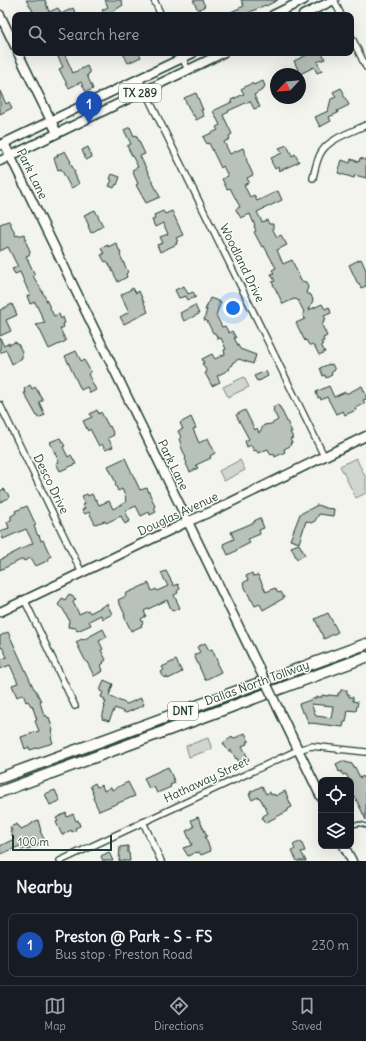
<!DOCTYPE html>
<html lang="en">
<head>
<meta charset="utf-8">
<style>
	:root { --surface:#171b24; --page:#242831; --text:#f1f3f6; --muted:#9ea1a6; --line:#363941; --accent:#92a19f }
	body { margin:0; font-family:Delius,sans-serif; background:var(--page); color:var(--text) }
	.controls { position:absolute; right:12px; bottom:12px; display:grid; overflow:hidden; border-radius:8px; box-shadow:0 4px 16px #0002 }
	.controls button { width:36px; height:36px; display:grid; place-items:center; padding:0; border:0; border-bottom:1px solid var(--line); background:var(--surface); color:var(--text); font:20px sans-serif }
	.compass { position:absolute; left:270px; top:68px; width:36px; height:36px; border-radius:50%; background:var(--surface); box-shadow:0 4px 16px #0002; rotate:244deg }
	.scale { position:absolute; left:12px; bottom:10px; width:100px; box-sizing:border-box; padding-left:4px; border:2px solid #1f3d34; border-top:0; font-size:11px; line-height:14px; white-space:nowrap; color:#1f3d34; -webkit-text-stroke:3px #fdfcf7; paint-order:stroke }
	.you { position:absolute; left:233px; top:308px; width:14px; height:14px; margin:-10px; border:3px solid #fff; border-radius:50%; background:#1a73e8; box-shadow:0 0 0 6px #1a73e833 }
	.badge { display:grid; place-items:center; width:26px; height:26px; border-radius:50%; background:var(--accent); color:#fff; font-size:13px; font-weight:700 }
	.pin { position:absolute; translate:-50% -33px; filter:drop-shadow(0 1px 2px #0008) }
	.pin::after { content:''; position:absolute; top:21px; width:14px; height:12px; background:inherit; clip-path:polygon(0 0,100% 0,50% 100%) }
	.list { margin:0; padding:0; list-style:none }
	h2 { display:flex; justify-content:space-between; align-items:center; height:52px; margin:0; padding:0 16px; font-size:17px }
	h2 small { font-size:13px; font-weight:400; color:var(--muted) }
	.list li { display:grid; grid-template-columns:26px 1fr auto; gap:12px; align-items:center; box-sizing:border-box; height:64px; margin:0 8px 8px; padding:0 8px; border:1px solid var(--line); border-radius:8px }
	.list b { display:block; font-size:15px; white-space:nowrap }
	.list p { margin:0; font-size:13px; white-space:nowrap; color:var(--muted) }
	.list em { font-size:13px; font-style:normal; color:var(--muted) }
	.icon { flex:none; width:22px; height:22px; fill:none; stroke:currentColor; stroke-width:2; stroke-linecap:round; stroke-linejoin:round }
	.map { position:relative; flex:none; width:366px; height:861px; overflow:hidden }
	.search { position:absolute; background:var(--surface); box-shadow:0 4px 16px #0002; left:12px; right:12px; top:12px; height:44px; display:flex; align-items:center; gap:10px; box-sizing:border-box; padding:0 14px; border-radius:8px; color:var(--muted); font-size:15px }
	.sheet { height:124px; background:var(--surface) }
	nav { display:flex; justify-content:space-around; align-items:center; box-sizing:border-box; height:56px; border-top:1px solid var(--line); background:var(--surface); font-size:11px; color:var(--muted) }
	nav a { display:grid; justify-items:center; gap:2px }
	nav .on { color:var(--accent) }
	.map>svg:first-child { display:block }
</style>
</head>
<body>
<div class="map">
<svg width="366" height="861" viewBox="0 0 366 861">
	<rect width="100%" height="100%" fill="#f4f4ef"/>
	<filter id="ink" filterUnits="userSpaceOnUse"><feTurbulence type="fractalNoise" baseFrequency=".025" numOctaves="2"/><feDisplacementMap in="SourceGraphic" scale="8" xChannelSelector="R" yChannelSelector="G"/><feConvolveMatrix kernelMatrix="1 2 1 2 8 2 1 2 1" color-interpolation-filters="sRGB"/></filter>
	<g filter="url(#ink)">
		<g fill="#d1d6d1" stroke="#788a82">
			<polygon points="244,377 249,387 228,397 223,387"/>
			<polygon points="356,458 366,478 366,493 356,498 340,466"/>
			<polygon points="240,460 245,470 224,481 219,471"/>
			<polygon points="208,738 212,749 189,757 186,746"/>
		</g>
		<g fill="#b9c1bb" stroke="#1f3d34" fill-rule="evenodd">
			<polygon points="26,0 45,0 49,12 58,8 61,14 73,8 76,15 24,15 33,11"/>
			<polygon points="105,0 121,0 123,5 115,10 111,12 112,13 107,15 105,15 102,10 108,7"/>
			<polygon points="193,0 202,0 205,6 198,10"/>
			<polygon points="241,0 278,0 266,6 265,5 244,15 224,15 244,6"/>
			<polygon points="56,53 64,53 73,73 87,66 90,73 87,75 93,89 86,92 81,82 69,88 59,69 63,67"/>
			<polygon points="123,53 139,53 141,57 128,63"/>
			<polygon points="306,53 322,53 325,59 317,62 322,71 317,73 314,67 300,74 294,61 307,55"/>
			<polygon points="263,81 265,86 264,87 264,89 254,95 260,107 254,109 250,101 228,111 229,112 223,115 232,134 229,136 230,139 224,142 230,154 243,148 247,158 246,159 253,175 247,178 249,182 244,185 250,197 254,195 257,201 278,191 282,200 257,212 262,222 267,220 269,224 273,224 273,230 277,237 281,235 287,245 277,250 283,264 292,260 301,281 306,282 308,287 306,293 311,295 313,300 309,310 322,304 325,309 329,307 331,313 324,316 326,319 323,320 324,322 322,325 327,336 323,338 324,341 321,342 323,344 321,345 325,352 319,355 315,347 311,345 309,345 306,340 305,341 296,323 305,319 303,313 304,312 298,300 294,299 283,304 272,282 275,281 271,274 274,273 272,270 276,268 264,246 262,247 254,232 256,231 254,226 255,226 250,214 241,218 236,210 236,209 240,207 230,188 227,189 222,179 228,176 223,166 221,168 209,143 207,144 203,137 218,130 216,127 220,125 213,111 232,102 231,100 244,94 241,89 252,83 253,85"/>
			<polygon points="341,88 344,93 343,94 349,105 337,111 338,113 329,117 331,121 320,127 315,117 328,111 331,99 336,97 333,92"/>
			<polygon points="0,91 6,104 9,102 12,108 0,114"/>
			<polygon points="196,93 203,110 201,110 204,116 196,120 194,115 192,115 184,98"/>
			<polygon points="130,127 134,136 136,135 145,154 140,156 160,197 146,203 136,185 138,184 132,170 138,167 127,146 131,144 124,130"/>
			<polygon points="287,145 292,156 295,154 299,162 279,171 278,167 275,169 271,161 272,160 271,158 282,153 279,148"/>
			<polygon points="88,147 92,157 86,160 82,150"/>
			<polygon points="65,151 71,162 70,162 75,172 74,172 79,184 71,188 61,169 58,170 54,158 58,156 57,155"/>
			<polygon points="360,158 366,160 366,178 355,175 354,178 338,173 342,160 350,163 351,159 359,162"/>
			<polygon points="112,174 120,177 117,185 116,184 114,188 109,186 112,180 110,179"/>
			<polygon points="95,210 103,226 91,233 88,226 89,226 84,215"/>
			<polygon points="163,211 165,214 172,211 183,235 176,238 178,241 176,242 177,244 160,252 157,245 163,243 160,237 168,234 163,223 155,227 152,220 155,219 154,215"/>
			<polygon points="8,221 9,221 16,236 18,235 19,236 24,234 27,240 25,240 30,251 29,255 26,256 35,275 33,276 41,289 54,316 59,314 61,319 63,317 65,323 63,324 64,327 60,329 66,341 49,349 39,328 36,325 45,323 35,302 30,304 27,296 30,295 20,272 15,274 12,269 18,267 8,247 0,251 0,224"/>
			<polygon points="116,243 121,254 120,255 128,272 126,274 127,277 118,282 109,264 107,261 105,262 101,255 104,254 101,248 108,245 108,247"/>
			<polygon points="361,259 366,270 366,286 361,288 359,283 358,284 349,265"/>
			<polygon points="184,286 188,294 193,292 196,297 188,300 186,296 179,298 175,290"/>
			<polygon points="133,288 136,293 139,291 148,312 124,324 120,317 129,312 121,295"/>
			<polygon points="210,298 221,302 216,315 222,327 225,326 229,333 232,331 236,338 234,338 240,349 256,355 253,364 239,359 232,363 233,365 229,367 230,369 217,376 220,382 212,386 205,373 207,372 202,363 204,363 202,359 212,354 215,359 225,354 224,350 226,349 221,338 218,339 215,333 213,333 207,321 204,320 207,309 205,310"/>
			<polygon points="12,304 17,315 6,320 11,331 0,336 0,310"/>
			<polygon points="195,305 199,314 184,321 180,313"/>
			<polygon points="0,338 4,346 9,343 9,345 15,342 18,344 22,352 22,358 12,364 6,350 0,353"/>
			<polygon points="76,351 81,361 84,360 91,372 88,374 96,390 90,393 87,387 81,390 65,356"/>
			<polygon points="329,364 329,365 332,364 335,370 331,373 332,375 326,378 325,375 323,376 320,368"/>
			<polygon points="266,371 268,376 259,381 259,380 257,381 254,376"/>
			<polygon points="30,385 32,389 35,387 43,400 39,402 45,415 38,418 24,393 26,393 24,389"/>
			<polygon points="329,386 334,397 345,392 346,393 348,393 362,386 366,395 366,399 363,400 365,403 355,408 356,410 345,415 343,411 336,414 327,397 321,400 320,397 318,398 316,392"/>
			<polygon points="278,404 279,407 280,407 292,432 290,432 293,438 290,439 292,443 290,443 291,444 290,445 290,446 284,449 285,452 275,457 274,454 271,455 268,449 258,453 256,450 254,451 251,445 247,447 245,441 249,439 236,415 245,410 255,430 257,428 259,433 264,425 271,424 278,420 273,410 274,409 273,407"/>
			<polygon points="97,410 99,414 101,412 109,427 110,426 114,435 108,438 113,447 105,450 102,444 99,446 90,429 88,431 83,421 92,417 90,414"/>
			<polygon points="191,417 196,428 193,429 199,443 208,438 215,453 210,456 211,458 196,465 198,468 190,472 186,464 187,463 185,459 186,458 180,444 181,444 179,439 181,437 178,431 183,429 180,423"/>
			<polygon points="60,438 65,446 63,447 68,457 71,455 76,464 60,471 56,463 59,462 50,442"/>
			<polygon points="125,458 140,490 147,488 155,506 154,507 156,512 150,515 149,512 141,516 136,506 125,511 130,521 125,524 121,516 106,523 105,521 95,524 89,512 85,514 82,510 85,508 83,505 85,504 82,496 87,494 88,496 92,494 95,500 96,499 99,505 109,501 113,509 126,502 125,499 126,498 122,489 118,491 115,484 116,483 108,466"/>
			<polygon points="4,489 8,494 9,498 0,502 0,491"/>
			<polygon points="316,505 322,506 322,507 325,507 325,508 334,509 333,516 319,514 315,521 311,523 306,521 299,543 290,540 300,514 316,506"/>
			<polygon points="27,506 36,525 34,526 38,536 39,535 41,541 43,540 51,557 48,558 49,560 36,566 31,558 24,561 23,559 0,570 0,560 33,543 26,529 3,539 0,531 9,528 7,522 11,520 11,516 16,513 15,511"/>
			<polygon points="260,518 264,528 259,530 260,534 248,539 250,543 236,550 236,551 228,555 223,544 234,539 231,532 255,522 254,521"/>
			<polygon points="299,544 305,555 297,559 291,547"/>
			<polygon points="166,571 174,586 178,584 180,589 177,591 178,593 174,595 180,608 172,611 167,600 144,611 146,616 141,619 143,623 141,624 142,626 131,631 125,618 124,615 125,615 118,600 126,596 125,594 149,583 152,591 156,589 157,591 168,586 161,573"/>
			<polygon points="252,573 253,576 258,575 266,592 275,588 278,593 281,592 284,598 263,610 260,604 255,606 252,600 251,600 243,583 248,580 246,576"/>
			<polygon points="69,594 76,599 73,602 79,614 88,610 90,613 107,604 112,614 103,619 101,615 89,621 91,625 77,631 76,628 68,627 69,620 63,609 58,605 62,598 65,600"/>
			<polygon points="328,613 338,632 324,639 315,619"/>
			<polygon points="103,629 107,637 99,641 103,649 101,650 106,660 103,662 104,663 101,665 103,671 94,676 87,662 86,662 76,642 82,639 83,640"/>
			<polygon points="8,632 34,689 35,689 41,701 40,702 44,716 46,715 48,718 49,717 53,731 52,732 53,736 51,737 53,743 30,750 29,747 25,749 21,737 39,731 35,721 37,720 32,705 31,706 28,701 26,702 23,694 17,697 12,685 18,683 10,665 0,669 0,660 7,657 2,647 0,648 0,636"/>
			<polygon points="205,643 209,650 212,649 218,663 217,664 221,672 205,680 194,655 200,652 197,647"/>
			<polygon points="176,660 182,672 168,679 167,677 164,678 161,672 164,670 162,667"/>
			<polygon points="104,680 113,684 109,696 127,704 141,698 144,705 126,713 115,708 109,721 102,719 105,706 104,706 106,702 104,701 105,699 101,697 103,692 100,691"/>
			<path d="M341,690H347V694H349V697H353V701L358,702L356,711L348,710L346,722H344L343,727L311,723L309,724L304,712H302L299,704L316,698V697H322V695L328,696V695L338,696V693H340ZM311,704L333,706L331,718L316,716Z"/>
			<polygon points="245,733 249,741 246,742 247,744 242,746 249,760 240,764 237,758 236,759 231,750 229,752 223,743 232,737 233,739"/>
			<polygon points="342,761 352,764 354,768 355,767 360,778 363,776 366,782 366,820 355,797 352,798 351,795 351,780 349,780 346,774 343,775 341,771 339,772 336,764"/>
			<polygon points="168,767 175,783 170,785 171,787 157,793 154,787 149,789 144,778"/>
			<polygon points="128,782 135,796 99,811 93,798 94,797 92,792 93,792 90,786 95,783 97,787 102,785 104,791 111,787 112,790"/>
			<polygon points="262,786 266,794 270,792 271,795 274,794 275,796 285,791 292,807 288,809 288,811 282,814 265,823 262,818 263,817 263,816 268,813 260,798 259,798 258,797 252,800 249,794 251,794 250,792"/>
			<polygon points="55,790 60,801 50,805 45,794"/>
			<polygon points="66,813 67,817 73,814 76,821 78,820 80,826 75,828 76,830 72,832 71,830 62,835 56,822 58,821 56,818"/>
			<polygon points="198,817 207,836 205,837 211,851 201,855 199,852 196,853 196,852 188,856 183,848 192,845 186,831 194,827 191,820"/>
			<polygon points="38,820 41,831 40,831 45,841 37,844 37,846 33,848 32,847 27,850 26,848 22,850 20,846 1,854 0,852 0,846 14,839 10,831 12,831 10,827 17,824 18,826 19,826 21,829 32,824 32,823"/>
			<polygon points="301,841 305,851 301,852 306,861 297,861 292,851 295,849 293,845"/>
			<polygon points="128,846 128,853 129,853 130,861 119,861 120,847"/>
			<polygon points="109,852 113,861 103,861 101,856"/>
		</g>
		<g fill="none" stroke-linecap="round" stroke-linejoin="round">
			<g stroke="#1f3d34" stroke-width="5.5">
				<path id="lane" d="M351,826C356,824 362,823 366,826"/>
			</g>
			<g stroke="#1f3d34" stroke-width="8">
				<g id="street">
					<polyline points="154,0 161,15"/>
					<polyline points="334,0 341,15"/>
					<polyline points="351,36 366,67"/>
					<polyline points="180,53 188,70"/>
					<polyline points="139,79 324,456"/>
					<path d="M313,178C315,169 317,158 322,151C331,138 352,132 366,125"/>
					<polyline points="0,405 82,573"/>
					<polyline points="25,601 75,706"/>
					<polyline points="143,822 161,861"/>
					<polyline points="60,861 298,750 311,746 366,752"/>
				</g>
			</g>
			<g stroke="#1f3d34" stroke-width="11">
				<g id="secondary">
					<polyline points="0,15 15,46"/>
					<polyline points="18,53 57,133"/>
					<polyline points="4,143 257,664"/>
					<polyline points="0,612 187,522 217,509 366,436"/>
					<polyline points="278,708 321,797"/>
					<polyline points="344,846 352,861"/>
				</g>
			</g>
			<g stroke="#1f3d34" stroke-width="11">
				<g id="primary">
					<polyline points="273,15 304,0"/>
					<polyline points="303,15 334,0"/>
					<polyline points="0,145 193,53"/>
					<polyline points="0,161 223,53"/>
				</g>
			</g>
			<g stroke="#1f3d34" stroke-width="13">
				<g id="highway">
					<polyline points="0,778 366,644"/>
					<polyline points="0,792 366,657"/>
				</g>
			</g>
			<use href="#lane" stroke="#fdfcf7" stroke-width="2.5"/>
			<use href="#street" stroke="#fdfcf7" stroke-width="5.5"/>
			<use href="#secondary" stroke="#fdfcf7" stroke-width="8"/>
			<use href="#primary" stroke="#fdfcf7" stroke-width="8"/>
			<use href="#highway" stroke="#fdfcf7" stroke-width="10"/>
			<g stroke="#1f3d34" stroke-width="11" stroke-linecap="butt">
				<polyline id="secondary-bridge" points="257,664 278,708"/>
			</g>
			<use href="#secondary-bridge" stroke="#fdfcf7" stroke-width="8"/>
		</g>
	</g>
	<g text-anchor="middle" stroke-width="3" stroke-linejoin="round" paint-order="stroke">
		<g fill="#fdfcf7" stroke="#62766e" stroke-width="1">
			<rect x="119" y="84" width="42" height="18" rx="3"/>
			<rect x="168" y="702" width="30" height="18" rx="3"/>
		</g>
		<g font-size="11" font-weight="bold" fill="#1f3d34">
			<text x="140" y="97">TX 289</text>
			<text x="183" y="715">DNT</text>
		</g>
		<g font-size="12" fill="#1f3d34" stroke="#fdfcf7">
			<text transform="translate(32 174) rotate(64)" y="4">Park Lane</text>
			<text transform="translate(242 263) rotate(64)" y="4">Woodland Drive</text>
			<text transform="translate(173 465) rotate(64)" y="4">Park Lane</text>
			<text transform="translate(51 484) rotate(64)" y="4">Desco Drive</text>
			<text transform="translate(178 514) rotate(-25)" y="4">Douglas Avenue</text>
			<text transform="translate(257 683) rotate(-20)" y="4">Dallas North Tollway</text>
			<text transform="translate(206 780) rotate(-25)" y="4">Hathaway Street</text>
		</g>
	</g>
</svg>
<div class="controls">
<button><svg class="icon" aria-label="locate" viewBox="0 0 24 24"><circle cx="12" cy="12" r="6"/><path d="M12 2v4M12 18v4M2 12h4M18 12h4"/></svg></button>
<button><svg class="icon" aria-label="layers" viewBox="0 0 24 24"><path d="M12 4l9 5-9 5-9-5zM3 14l9 5 9-5"/></svg></button>
</div>
<svg class="compass" viewBox="-18 -18 36 36"><path d="M0-13l5 13h-10z" fill="#e53935"/><path d="M0 13l5-13h-10z" fill="#9ea1a6"/></svg>
<div class="scale">100 m</div>
<div class="you"></div>
<div class="pin badge" style="left:89px;top:124px;background:#1a4fb4">1</div>
<div class="search"><svg class="icon" aria-label="search" viewBox="0 0 24 24"><circle cx="10" cy="10" r="6"/><path d="M15 15l6 6"/></svg>Search here</div>
</div>
<section class="sheet">
<h2>Nearby<small></small></h2>
<ul class="list">
<li><span class="badge" style="background:#1a4fb4">1</span><div><b>Preston @ Park - S - FS</b><p>Bus stop · Preston Road</p></div><em>230 m</em></li>
</ul>
</section>
<nav>
<a class="on"><svg class="icon" aria-label="map" viewBox="0 0 24 24"><path d="M3 6l6-2 6 2 6-2v14l-6 2-6-2-6 2zM9 4v14M15 6v14"/></svg>Map</a>
<a><svg class="icon" aria-label="directions" viewBox="0 0 24 24"><path d="M12 3l9 9-9 9-9-9zM9 14v-3h6M13 9l2 2-2 2"/></svg>Directions</a>
<a><svg class="icon" aria-label="saved" viewBox="0 0 24 24"><path d="M7 4h10v16l-5-4-5 4z"/></svg>Saved</a>
</nav>
</body>
</html>
